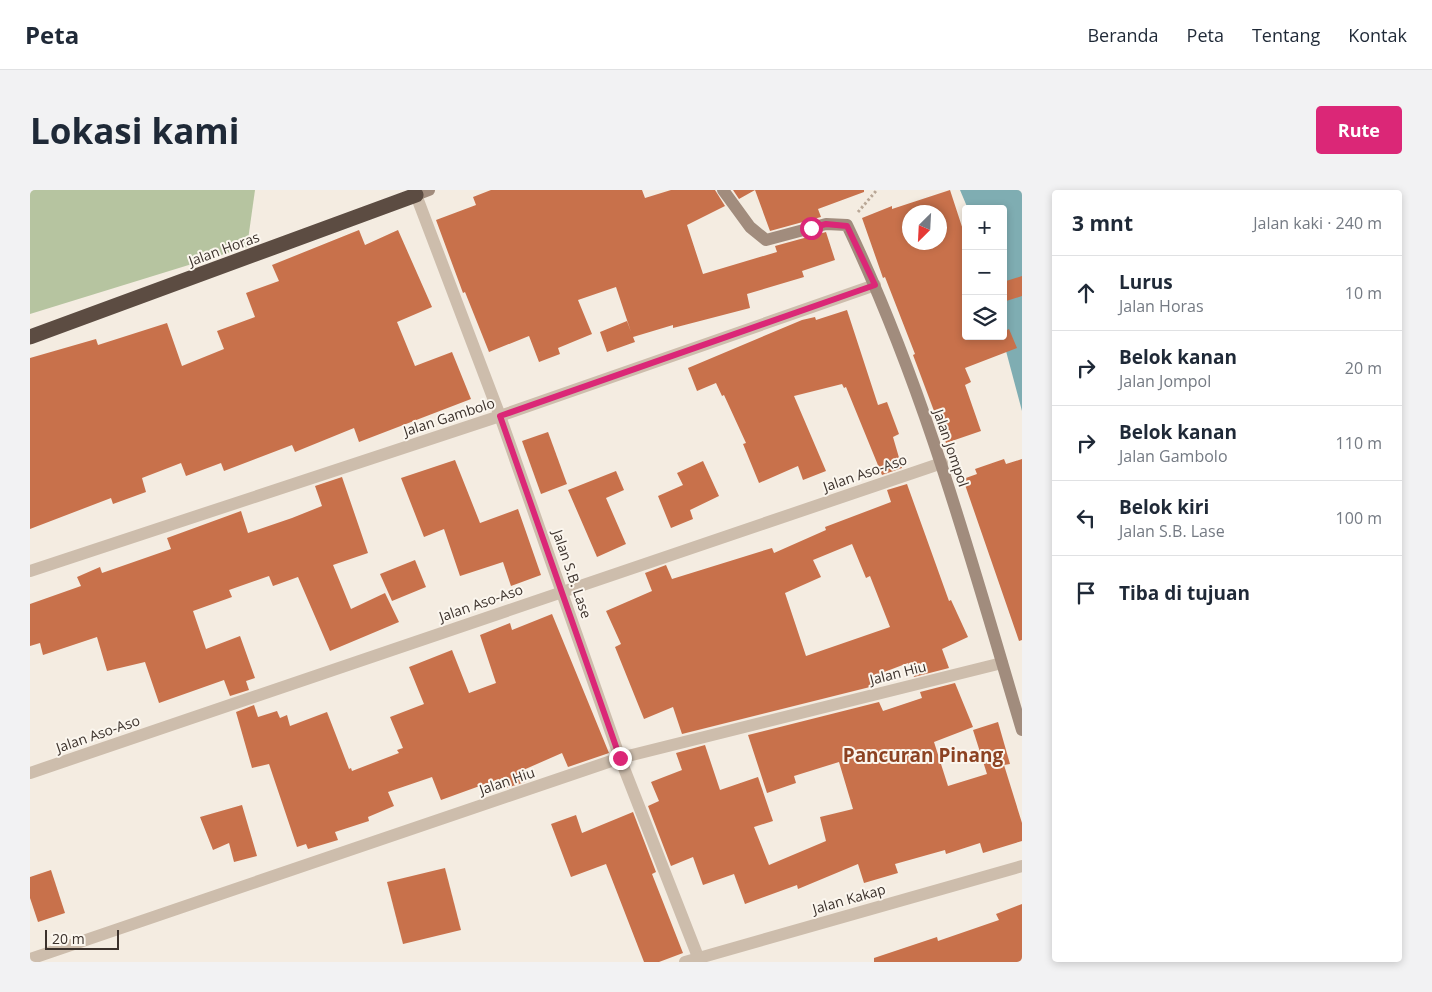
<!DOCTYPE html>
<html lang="id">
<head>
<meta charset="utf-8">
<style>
	:root { --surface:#fff; --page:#f2f2f3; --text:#1f2937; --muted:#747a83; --line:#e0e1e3; --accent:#db2777 }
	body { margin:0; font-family:"Open Sans",sans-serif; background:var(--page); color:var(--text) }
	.controls { position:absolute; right:15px; top:15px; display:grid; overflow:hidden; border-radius:5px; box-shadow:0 2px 8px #0003 }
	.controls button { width:45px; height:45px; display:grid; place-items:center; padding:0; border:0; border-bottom:1px solid var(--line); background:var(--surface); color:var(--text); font:25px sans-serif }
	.compass { position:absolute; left:872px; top:15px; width:45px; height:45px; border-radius:50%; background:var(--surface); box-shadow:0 2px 8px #0003; rotate:204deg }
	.scale { position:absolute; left:15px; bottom:12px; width:74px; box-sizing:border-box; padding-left:5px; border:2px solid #3b312b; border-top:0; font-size:14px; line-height:18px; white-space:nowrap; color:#3b312b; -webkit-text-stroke:4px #fbf6ee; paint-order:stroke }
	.stop { position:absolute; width:15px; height:15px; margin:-11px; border:4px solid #db2777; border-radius:50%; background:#fff }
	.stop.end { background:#db2777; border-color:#fff; box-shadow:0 1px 5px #0008 }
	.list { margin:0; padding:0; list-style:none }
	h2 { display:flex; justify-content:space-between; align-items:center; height:65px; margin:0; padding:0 20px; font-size:21px }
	h2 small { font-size:16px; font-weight:400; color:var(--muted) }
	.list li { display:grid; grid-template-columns:32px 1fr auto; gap:15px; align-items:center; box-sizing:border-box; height:75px; padding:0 20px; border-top:1px solid var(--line) }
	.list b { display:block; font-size:19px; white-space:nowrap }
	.list p { margin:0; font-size:16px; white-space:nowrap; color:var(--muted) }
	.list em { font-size:16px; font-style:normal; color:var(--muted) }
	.icon { flex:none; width:28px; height:28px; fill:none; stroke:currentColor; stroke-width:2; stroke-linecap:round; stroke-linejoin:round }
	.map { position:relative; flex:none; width:992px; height:772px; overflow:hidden; border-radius:5px }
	header { display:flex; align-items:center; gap:30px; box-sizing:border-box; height:70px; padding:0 25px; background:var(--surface); border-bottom:1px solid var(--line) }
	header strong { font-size:24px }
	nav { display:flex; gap:28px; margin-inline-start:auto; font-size:18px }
	.intro { display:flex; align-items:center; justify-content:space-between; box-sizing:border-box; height:120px; padding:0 30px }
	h1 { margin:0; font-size:35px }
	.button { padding:12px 22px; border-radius:5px; background:var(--accent); color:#fff; font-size:18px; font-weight:700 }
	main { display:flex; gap:30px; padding:0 30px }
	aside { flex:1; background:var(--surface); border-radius:5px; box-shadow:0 2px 8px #0003 }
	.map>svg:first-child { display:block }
</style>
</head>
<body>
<header>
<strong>Peta</strong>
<nav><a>Beranda</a><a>Peta</a><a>Tentang</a><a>Kontak</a></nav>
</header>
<div class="intro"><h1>Lokasi kami</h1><a class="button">Rute</a></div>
<main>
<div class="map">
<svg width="992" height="772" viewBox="0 0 992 772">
	<rect width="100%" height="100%" fill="#f4ece1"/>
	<polygon fill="#b6c4a0" points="0,0 225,0 217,57 0,124"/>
	<polygon fill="#7fadb2" points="930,0 992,0 992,221 972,146 973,19 938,19"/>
	<g fill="#c8714b" fill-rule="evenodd">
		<polygon points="461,0 612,0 615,8 641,0 685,0 695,16 657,35 673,84 747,62 745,56 796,42 805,70 772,81 774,87 717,104 720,118 643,138 643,135 603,147 605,152 577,162 570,142 597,131 601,142 586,97 548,110 562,144 528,158 530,164 509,172 499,146 459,162 435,102 433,103 406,30 446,15 443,7"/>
		<polygon points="703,0 834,0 834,2 788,19 791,27 740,41 725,0 709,9"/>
		<path d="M920,0L936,49V146H973V142L979,139L987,158L935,178L941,192L935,195L951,241L916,253L883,165L885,164L855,87L853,88L832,28L862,16V19ZM880,22H910V52H880Z"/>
		<polygon points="329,40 335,55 368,40 402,117 367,132 385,176 422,162 441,209 329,252 324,238 265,262 262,255 194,281 191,273 156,286 151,273 112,288 116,302 83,314 81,308 0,339 0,168 66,149 68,155 137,133 152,176 194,159 187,141 225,127 216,103 249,91 242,75"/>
		<polygon points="992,86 992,106 973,112 973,92"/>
		<polygon points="817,120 848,215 857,212 869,244 863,247 872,278 852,285 816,197 814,198 812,194 764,206 796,281 773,290 768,276 729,293 713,254 716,253 694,205 692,206 686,193 667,201 658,178 772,130 785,127 786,130"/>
		<polygon points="518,242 537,294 511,304 492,251"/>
		<polygon points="974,269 976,274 992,269 992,450 989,451 933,289 947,284 945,279"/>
		<polygon points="425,270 450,333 488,319 511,385 481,396 473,372 430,386 414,339 394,347 371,288"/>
		<polygon points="673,271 689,306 660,320 663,329 641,338 628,306 653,295 647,283"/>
		<polygon points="586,281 594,300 576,308 596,354 567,367 538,300"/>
		<polygon points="312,287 338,363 303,375 321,419 355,403 369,432 300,461 268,387 243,396 239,386 199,400 202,407 163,421 176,459 210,446 225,488 216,491 219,500 200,506 194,490 129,513 115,472 77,481 67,447 13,465 10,453 0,456 0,414 51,396 47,387 70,377 72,383 141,359 137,348 211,321 218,343 262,328 292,316 285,296"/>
		<path d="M877,294L919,411L921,410L938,447L912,459L919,478L884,487L878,473L841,487L844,496L652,544L643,517L614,529L585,457L591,454L576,421L622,401L615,383L636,375L642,389L742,358L744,363L796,340L795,337L861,312L857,300ZM822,354L836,388L840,386L860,437L776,466L755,403L791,387L783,370Z"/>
		<polygon points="385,370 396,397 362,411 350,384"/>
		<polygon points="522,424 579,563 538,577 532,563 491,581 495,592 473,599 469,589 411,610 402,587 358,602 364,616 338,627 339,631 305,642 308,650 278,659 276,654 267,657 239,574 222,578 206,522 224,515 228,527 247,521 250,528 257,525 260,536 297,522 319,579 321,578 322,581 369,563 367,560 373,558 360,527 394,514 379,477 422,460 439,503 466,493 450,445 480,433 482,440"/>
		<polygon points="925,493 943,537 904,552 918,596 957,584 943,540 968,532 980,574 974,575 992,633 992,651 953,663 950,653 916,664 915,660 865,674 868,683 834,693 828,674 768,699 767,695 715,714 704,684 673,695 663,667 641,676 618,616 629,611 621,592 652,580 646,563 675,555 690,600 728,587 743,631 724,637 739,675 796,651 790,627 823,619 809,572 764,586 766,593 737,603 718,545 849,512 853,521 892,508 890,502"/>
		<polygon points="212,615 227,666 204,672 199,653 183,660 170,627"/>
		<polygon points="603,622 626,682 622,684 653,763 629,772 614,772 576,674 541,687 521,634 546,625 552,643"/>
		<polygon points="415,678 431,740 373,754 357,692"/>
		<polygon points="21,680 35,723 8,732 0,708 0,687"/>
		<polygon points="992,714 992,772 844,772 844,768 907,747 908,751 969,730 966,724"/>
	</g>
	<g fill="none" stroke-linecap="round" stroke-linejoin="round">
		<polyline stroke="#b9a796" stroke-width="3" stroke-dasharray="2.5 2.5" stroke-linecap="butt" points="828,22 846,1"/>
		<g stroke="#cdbdac" stroke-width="12">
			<polyline points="386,5 470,226 590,568 670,772"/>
			<polyline points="0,381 470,226 845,95"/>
			<polyline points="0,583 912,273"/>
			<polyline points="0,769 590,568 972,473"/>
			<polyline points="655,772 992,676"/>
		</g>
		<g stroke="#a18c7d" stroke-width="12">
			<path d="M693,0L720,37L736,50L796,34L817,35C894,196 941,369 992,540"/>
			<polyline points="386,5 399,0"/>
		</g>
		<polyline stroke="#5c4c42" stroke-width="15" points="0,147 386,5"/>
	</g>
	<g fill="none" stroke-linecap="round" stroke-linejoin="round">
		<polyline stroke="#db2777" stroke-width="6" points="590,568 470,226 845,95 817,36 796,34 781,38"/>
	</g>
	<g text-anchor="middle" stroke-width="4" stroke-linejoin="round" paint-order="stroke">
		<g font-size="14" fill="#3b312b" stroke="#fbf6ee">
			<text transform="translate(194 59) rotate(-20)" y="5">Jalan Horas</text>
			<text transform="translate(419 227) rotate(-18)" y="5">Jalan Gambolo</text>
			<text transform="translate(921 258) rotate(71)" y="5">Jalan Jompol</text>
			<text transform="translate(835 283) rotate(-19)" y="5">Jalan Aso-Aso</text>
			<text transform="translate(542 384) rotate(71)" y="5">Jalan S.B. Lase</text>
			<text transform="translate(451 413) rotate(-19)" y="5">Jalan Aso-Aso</text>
			<text transform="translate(868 483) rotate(-14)" y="5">Jalan Hiu</text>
			<text transform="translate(68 544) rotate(-19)" y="5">Jalan Aso-Aso</text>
			<text transform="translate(477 591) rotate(-19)" y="5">Jalan Hiu</text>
			<text transform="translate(819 709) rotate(-16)" y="5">Jalan Kakap</text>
		</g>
		<g font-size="19" font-weight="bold" fill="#8c4222" stroke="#fbf6ee">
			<text x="893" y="572">Pancuran Pinang</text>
		</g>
	</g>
</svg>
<div class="controls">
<button>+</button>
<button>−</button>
<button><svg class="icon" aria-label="layers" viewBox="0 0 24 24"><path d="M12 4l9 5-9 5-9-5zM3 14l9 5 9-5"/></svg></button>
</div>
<svg class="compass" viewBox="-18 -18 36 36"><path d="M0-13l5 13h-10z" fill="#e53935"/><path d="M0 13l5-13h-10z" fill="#747a83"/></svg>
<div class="scale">20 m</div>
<div class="stop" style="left:781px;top:38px"></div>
<div class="stop end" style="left:590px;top:568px"></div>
</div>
<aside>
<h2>3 mnt<small>Jalan kaki · 240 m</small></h2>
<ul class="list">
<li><svg class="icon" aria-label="ahead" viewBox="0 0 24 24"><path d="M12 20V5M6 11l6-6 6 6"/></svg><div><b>Lurus</b><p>Jalan Horas</p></div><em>10 m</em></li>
<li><svg class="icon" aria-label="right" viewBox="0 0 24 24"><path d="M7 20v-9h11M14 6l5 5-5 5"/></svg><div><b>Belok kanan</b><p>Jalan Jompol</p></div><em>20 m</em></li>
<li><svg class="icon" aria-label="right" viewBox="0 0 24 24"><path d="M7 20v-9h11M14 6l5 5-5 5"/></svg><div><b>Belok kanan</b><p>Jalan Gambolo</p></div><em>110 m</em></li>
<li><svg class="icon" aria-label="left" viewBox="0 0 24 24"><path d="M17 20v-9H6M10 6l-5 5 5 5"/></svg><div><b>Belok kiri</b><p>Jalan S.B. Lase</p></div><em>100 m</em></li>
<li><svg class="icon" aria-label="arrive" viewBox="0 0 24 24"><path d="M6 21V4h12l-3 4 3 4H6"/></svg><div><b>Tiba di tujuan</b></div></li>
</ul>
</aside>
</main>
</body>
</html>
